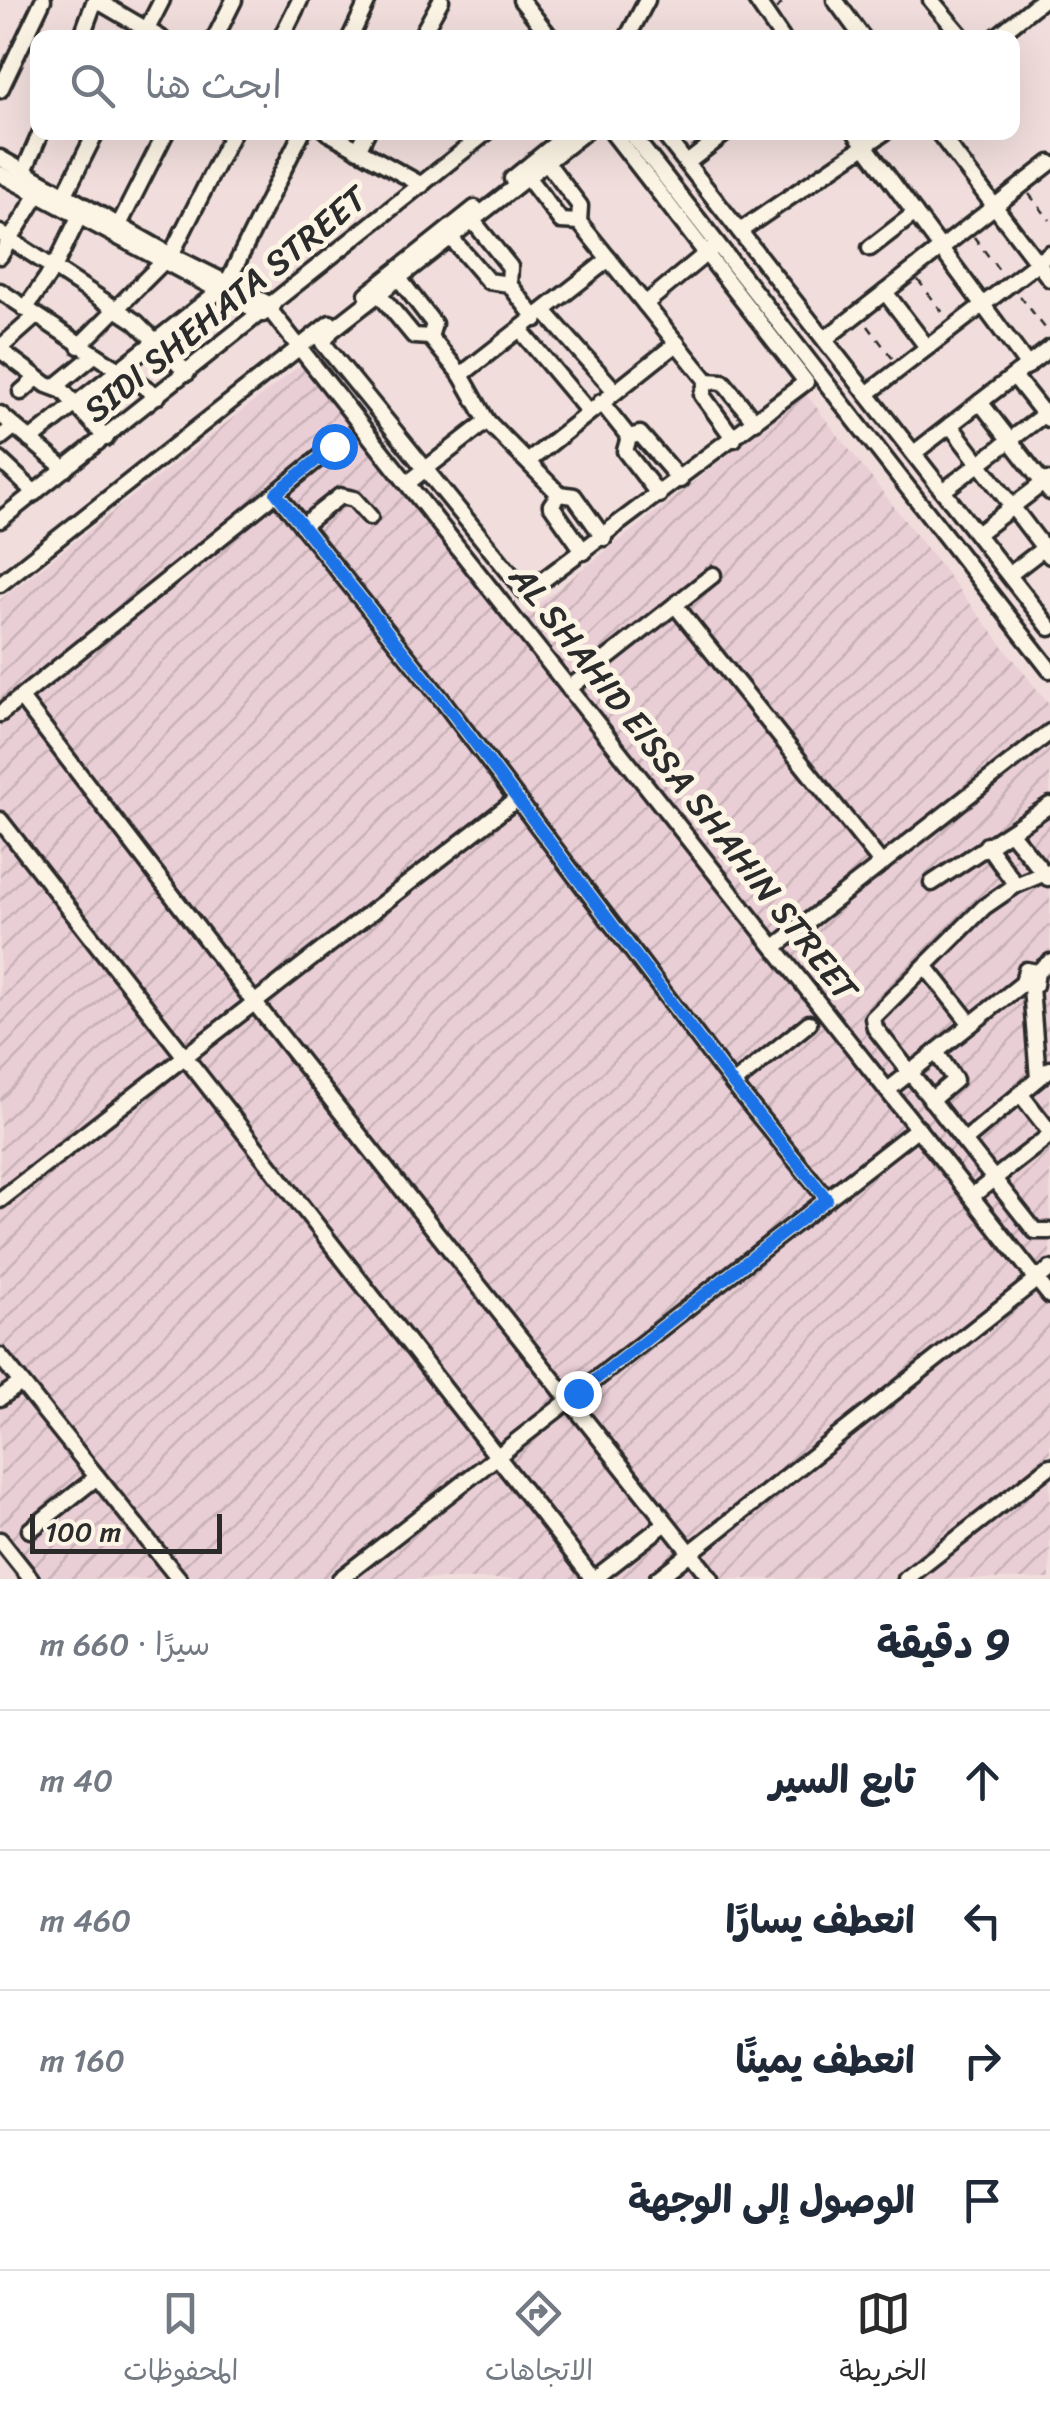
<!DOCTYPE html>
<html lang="ar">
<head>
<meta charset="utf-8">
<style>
	:root { --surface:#fff; --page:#f2f2f3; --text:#1f2937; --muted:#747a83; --line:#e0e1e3; --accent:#2b2b2b }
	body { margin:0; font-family:Sriracha,"Playpen Sans Arabic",sans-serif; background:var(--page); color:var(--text); direction:rtl }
	.scale { position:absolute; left:30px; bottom:25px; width:192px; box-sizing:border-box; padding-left:10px; border:5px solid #2b2b2b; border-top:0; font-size:28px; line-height:35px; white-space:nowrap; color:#2b2b2b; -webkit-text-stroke:8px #fcf5e5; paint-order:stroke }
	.stop { position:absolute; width:30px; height:30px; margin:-22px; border:8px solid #1a73e8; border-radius:50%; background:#fff }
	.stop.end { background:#1a73e8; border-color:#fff; box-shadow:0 2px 10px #0008 }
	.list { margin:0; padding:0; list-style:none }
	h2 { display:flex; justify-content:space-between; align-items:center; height:130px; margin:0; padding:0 40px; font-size:42px }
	h2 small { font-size:32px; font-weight:400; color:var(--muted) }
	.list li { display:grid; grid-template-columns:65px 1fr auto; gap:30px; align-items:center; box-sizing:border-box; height:140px; padding:0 40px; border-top:2px solid var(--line) }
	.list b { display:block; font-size:38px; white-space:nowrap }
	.list em { font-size:32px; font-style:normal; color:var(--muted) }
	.icon { flex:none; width:55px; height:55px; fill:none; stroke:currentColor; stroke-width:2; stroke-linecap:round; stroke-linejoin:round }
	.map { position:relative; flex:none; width:1050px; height:1579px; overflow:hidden; direction:ltr }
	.search { position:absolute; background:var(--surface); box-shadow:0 10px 40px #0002; left:30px; right:30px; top:30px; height:110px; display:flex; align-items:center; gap:25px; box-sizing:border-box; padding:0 35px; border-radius:20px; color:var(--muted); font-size:38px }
	.sheet { height:690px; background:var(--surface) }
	nav { display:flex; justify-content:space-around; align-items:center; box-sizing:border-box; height:140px; border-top:2px solid var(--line); background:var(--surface); font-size:28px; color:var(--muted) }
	nav a { display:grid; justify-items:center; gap:5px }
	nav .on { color:var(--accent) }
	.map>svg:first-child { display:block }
</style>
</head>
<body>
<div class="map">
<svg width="1050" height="1579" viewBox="0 0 1050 1579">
	<defs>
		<pattern id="industrial-furrows" width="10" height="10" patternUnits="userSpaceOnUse" patternTransform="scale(2.5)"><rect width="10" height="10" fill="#eaced6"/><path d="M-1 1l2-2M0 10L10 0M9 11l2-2" fill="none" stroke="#c9b1b8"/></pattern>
	</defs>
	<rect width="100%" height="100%" fill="#f1dedc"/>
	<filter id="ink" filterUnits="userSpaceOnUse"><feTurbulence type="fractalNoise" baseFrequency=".01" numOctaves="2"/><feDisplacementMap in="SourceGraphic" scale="20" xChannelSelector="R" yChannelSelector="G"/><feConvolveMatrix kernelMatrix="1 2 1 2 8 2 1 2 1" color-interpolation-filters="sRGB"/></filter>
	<g filter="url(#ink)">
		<polygon fill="url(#industrial-furrows)" points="317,352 524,615 806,394 1050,706 1050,1579 35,1579 0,1535 0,600"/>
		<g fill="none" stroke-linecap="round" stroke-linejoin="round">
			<g stroke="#2b2b2b" stroke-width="21">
				<g id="minor">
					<polyline points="96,0 161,38"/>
					<polyline points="521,0 551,38"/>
					<polyline points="756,0 782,38"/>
					<polyline points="835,0 863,38"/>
					<polyline points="931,0 963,38"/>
					<polyline points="143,37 162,0"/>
					<polyline points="81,38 95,0"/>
					<polyline points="215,38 234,0"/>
					<polyline points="281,38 300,0"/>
					<polyline points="350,38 368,0"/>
					<polyline points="420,38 441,0"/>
					<polyline points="627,38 647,0"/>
					<polyline points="995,38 1042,0"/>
					<polyline points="0,90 43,0"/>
					<polyline points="327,132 422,185"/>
					<polyline points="585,132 331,331 323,343 526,593 806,382 612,132"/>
					<polyline points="630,132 1050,670"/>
					<polyline points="662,132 1050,628"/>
					<polyline points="855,132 1028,366"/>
					<polyline points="938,132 1050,279"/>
					<polyline points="358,150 367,132"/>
					<polyline points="0,158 171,255 273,306"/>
					<polyline points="687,163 727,132"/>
					<polyline points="548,164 580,206 579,222 707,381 723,382 755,422"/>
					<polyline points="24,171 41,132"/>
					<polyline points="0,174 263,314"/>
					<polyline points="528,178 561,221 579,222"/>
					<polyline points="512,179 570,132"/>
					<polyline points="65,194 96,132"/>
					<polyline points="119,225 166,132"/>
					<polyline points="740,231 885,132"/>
					<polyline points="0,233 136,322 187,373"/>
					<polyline points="452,239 488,281 509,284 510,267 473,221"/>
					<polyline points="870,248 915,213"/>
					<polyline points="171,255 233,132"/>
					<polyline points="0,256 38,194"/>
					<polyline points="228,281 302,132"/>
					<polyline points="509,284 536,319"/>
					<polyline points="0,291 158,396"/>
					<polyline points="885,292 927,347"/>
					<polyline points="367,294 475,208"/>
					<polyline points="380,295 414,336 430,337 434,324 401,281"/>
					<polyline points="645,304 714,247"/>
					<polyline points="25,309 55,266 79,217"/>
					<polyline points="269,309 1050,1296"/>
					<polyline points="545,312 615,391"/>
					<polyline points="521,331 589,412"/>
					<polyline points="825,339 1050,163"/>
					<polyline points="79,346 163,262"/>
					<polyline points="0,348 36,316"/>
					<polyline points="0,350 47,385 63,391 106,438"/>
					<polyline points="461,375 609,259"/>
					<polyline points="1014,376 1048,419"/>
					<polyline points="707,381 702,395 734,439"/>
					<polyline points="55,387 93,356"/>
					<polyline points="21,392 37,378"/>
					<polyline points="867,394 1050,253"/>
					<polyline points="601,402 629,437"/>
					<polyline points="980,402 1050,492"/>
					<polyline points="0,414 65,469"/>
					<polyline points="487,421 559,494"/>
					<polyline points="950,425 1050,556"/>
					<polyline points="0,438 14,427"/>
					<polyline points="30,440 219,291"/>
					<polyline points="914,453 1050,348"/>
					<polyline points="0,460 35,493"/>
					<polyline points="530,460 677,343"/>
					<polyline points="409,482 487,421 461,375 430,337"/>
					<polyline points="943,491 1050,410"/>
					<polyline points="276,493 334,446"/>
					<polyline points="659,495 625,451 629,437 640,434 680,480"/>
					<polyline points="0,520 487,132"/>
					<polyline points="302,526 340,496 354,499 370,517"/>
					<polyline points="977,534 1047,480"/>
					<polyline points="584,552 551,505 559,494 574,496 604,538"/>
					<polyline points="1009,575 1048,545"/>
					<polyline points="0,584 330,323"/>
					<polyline points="675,605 882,864"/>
					<polyline points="572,686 713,575"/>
					<polyline points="21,698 254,1002 711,1579"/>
					<polyline points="0,714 276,493 443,701 733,1084 827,1199"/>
					<polyline points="0,820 593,1579"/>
					<polyline points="1011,833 1048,878"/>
					<polyline points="987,845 1016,885"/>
					<polyline points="1050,871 1016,885 984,907 873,1018 875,1028 1035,1231 1050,1231"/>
					<polyline points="932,883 1050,805"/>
					<polyline points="775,947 1050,732"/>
					<polyline points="926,967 971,1024"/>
					<polyline points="1037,972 1026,970 1023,983 1035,985 1037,972 1050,962"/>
					<polyline points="1031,987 1038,1079"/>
					<polyline points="733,1084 809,1023"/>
					<polyline points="888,1090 1023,983"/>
					<polyline points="1022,1096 1050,1132"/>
					<polyline points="931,1100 955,1080 936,1052"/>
					<polyline points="964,1141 1050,1069"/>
					<polyline points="972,1196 1050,1135"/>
					<polyline points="0,1200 517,799"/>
					<polyline points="0,1356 179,1579"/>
					<polyline points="0,1398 21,1383"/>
					<polyline points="30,1530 97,1477"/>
					<polyline points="0,1540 31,1579"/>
					<polyline points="340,1579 918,1128"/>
					<polyline points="594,1579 666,1523"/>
					<polyline points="657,1579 1050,1269"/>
					<polyline points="906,1579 1050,1466"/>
				</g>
			</g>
			<g stroke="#2b2b2b" stroke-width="2.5" stroke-dasharray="8 8" stroke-linecap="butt">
				<polyline points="776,9 786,0"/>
				<polyline points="1029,194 1050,220"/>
				<polyline points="974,237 1002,274"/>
				<polyline points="918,280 947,318"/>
				<polyline points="1020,296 1049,333"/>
				<polyline points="868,326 893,359"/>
			</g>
			<use href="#minor" stroke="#fcf5e5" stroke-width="14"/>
		</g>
	</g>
	<g fill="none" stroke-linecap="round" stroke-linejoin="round" filter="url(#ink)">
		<polyline stroke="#1a73e8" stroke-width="12" points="334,446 276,493 443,701 733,1084 827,1199 578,1393"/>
	</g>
	<g text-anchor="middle" stroke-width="10" stroke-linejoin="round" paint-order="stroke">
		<g font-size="35" fill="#2b2b2b" stroke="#fcf5e5">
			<text transform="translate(225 304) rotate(-39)" y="12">SIDI SHEHATA STREET</text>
			<text transform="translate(684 783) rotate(52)" y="12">AL SHAHID EISSA SHAHIN STREET</text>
		</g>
	</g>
</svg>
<div class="scale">100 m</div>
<div class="stop" style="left:334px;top:446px"></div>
<div class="stop end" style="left:578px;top:1393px"></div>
<div class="search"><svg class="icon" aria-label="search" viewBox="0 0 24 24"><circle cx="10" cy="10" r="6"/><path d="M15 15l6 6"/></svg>ابحث هنا</div>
</div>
<section class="sheet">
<h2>9 دقيقة<small>سيرًا · 660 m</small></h2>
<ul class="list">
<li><svg class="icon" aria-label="ahead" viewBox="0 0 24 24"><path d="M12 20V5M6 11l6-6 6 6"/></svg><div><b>تابع السير</b></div><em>40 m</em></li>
<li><svg class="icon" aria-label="left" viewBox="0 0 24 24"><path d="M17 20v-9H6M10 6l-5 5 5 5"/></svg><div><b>انعطف يسارًا</b></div><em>460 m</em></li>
<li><svg class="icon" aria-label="right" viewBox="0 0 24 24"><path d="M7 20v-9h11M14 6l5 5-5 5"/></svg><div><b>انعطف يمينًا</b></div><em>160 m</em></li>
<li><svg class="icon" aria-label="arrive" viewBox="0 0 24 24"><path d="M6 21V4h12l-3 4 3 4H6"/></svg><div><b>الوصول إلى الوجهة</b></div></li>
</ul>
</section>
<nav>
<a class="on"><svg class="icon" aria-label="map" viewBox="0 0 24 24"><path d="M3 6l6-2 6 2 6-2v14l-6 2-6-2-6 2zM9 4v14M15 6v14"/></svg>الخريطة</a>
<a><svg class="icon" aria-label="directions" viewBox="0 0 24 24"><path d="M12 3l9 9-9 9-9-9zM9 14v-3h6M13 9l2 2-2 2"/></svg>الاتجاهات</a>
<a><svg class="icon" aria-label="saved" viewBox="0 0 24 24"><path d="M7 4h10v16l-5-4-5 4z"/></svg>المحفوظات</a>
</nav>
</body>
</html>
